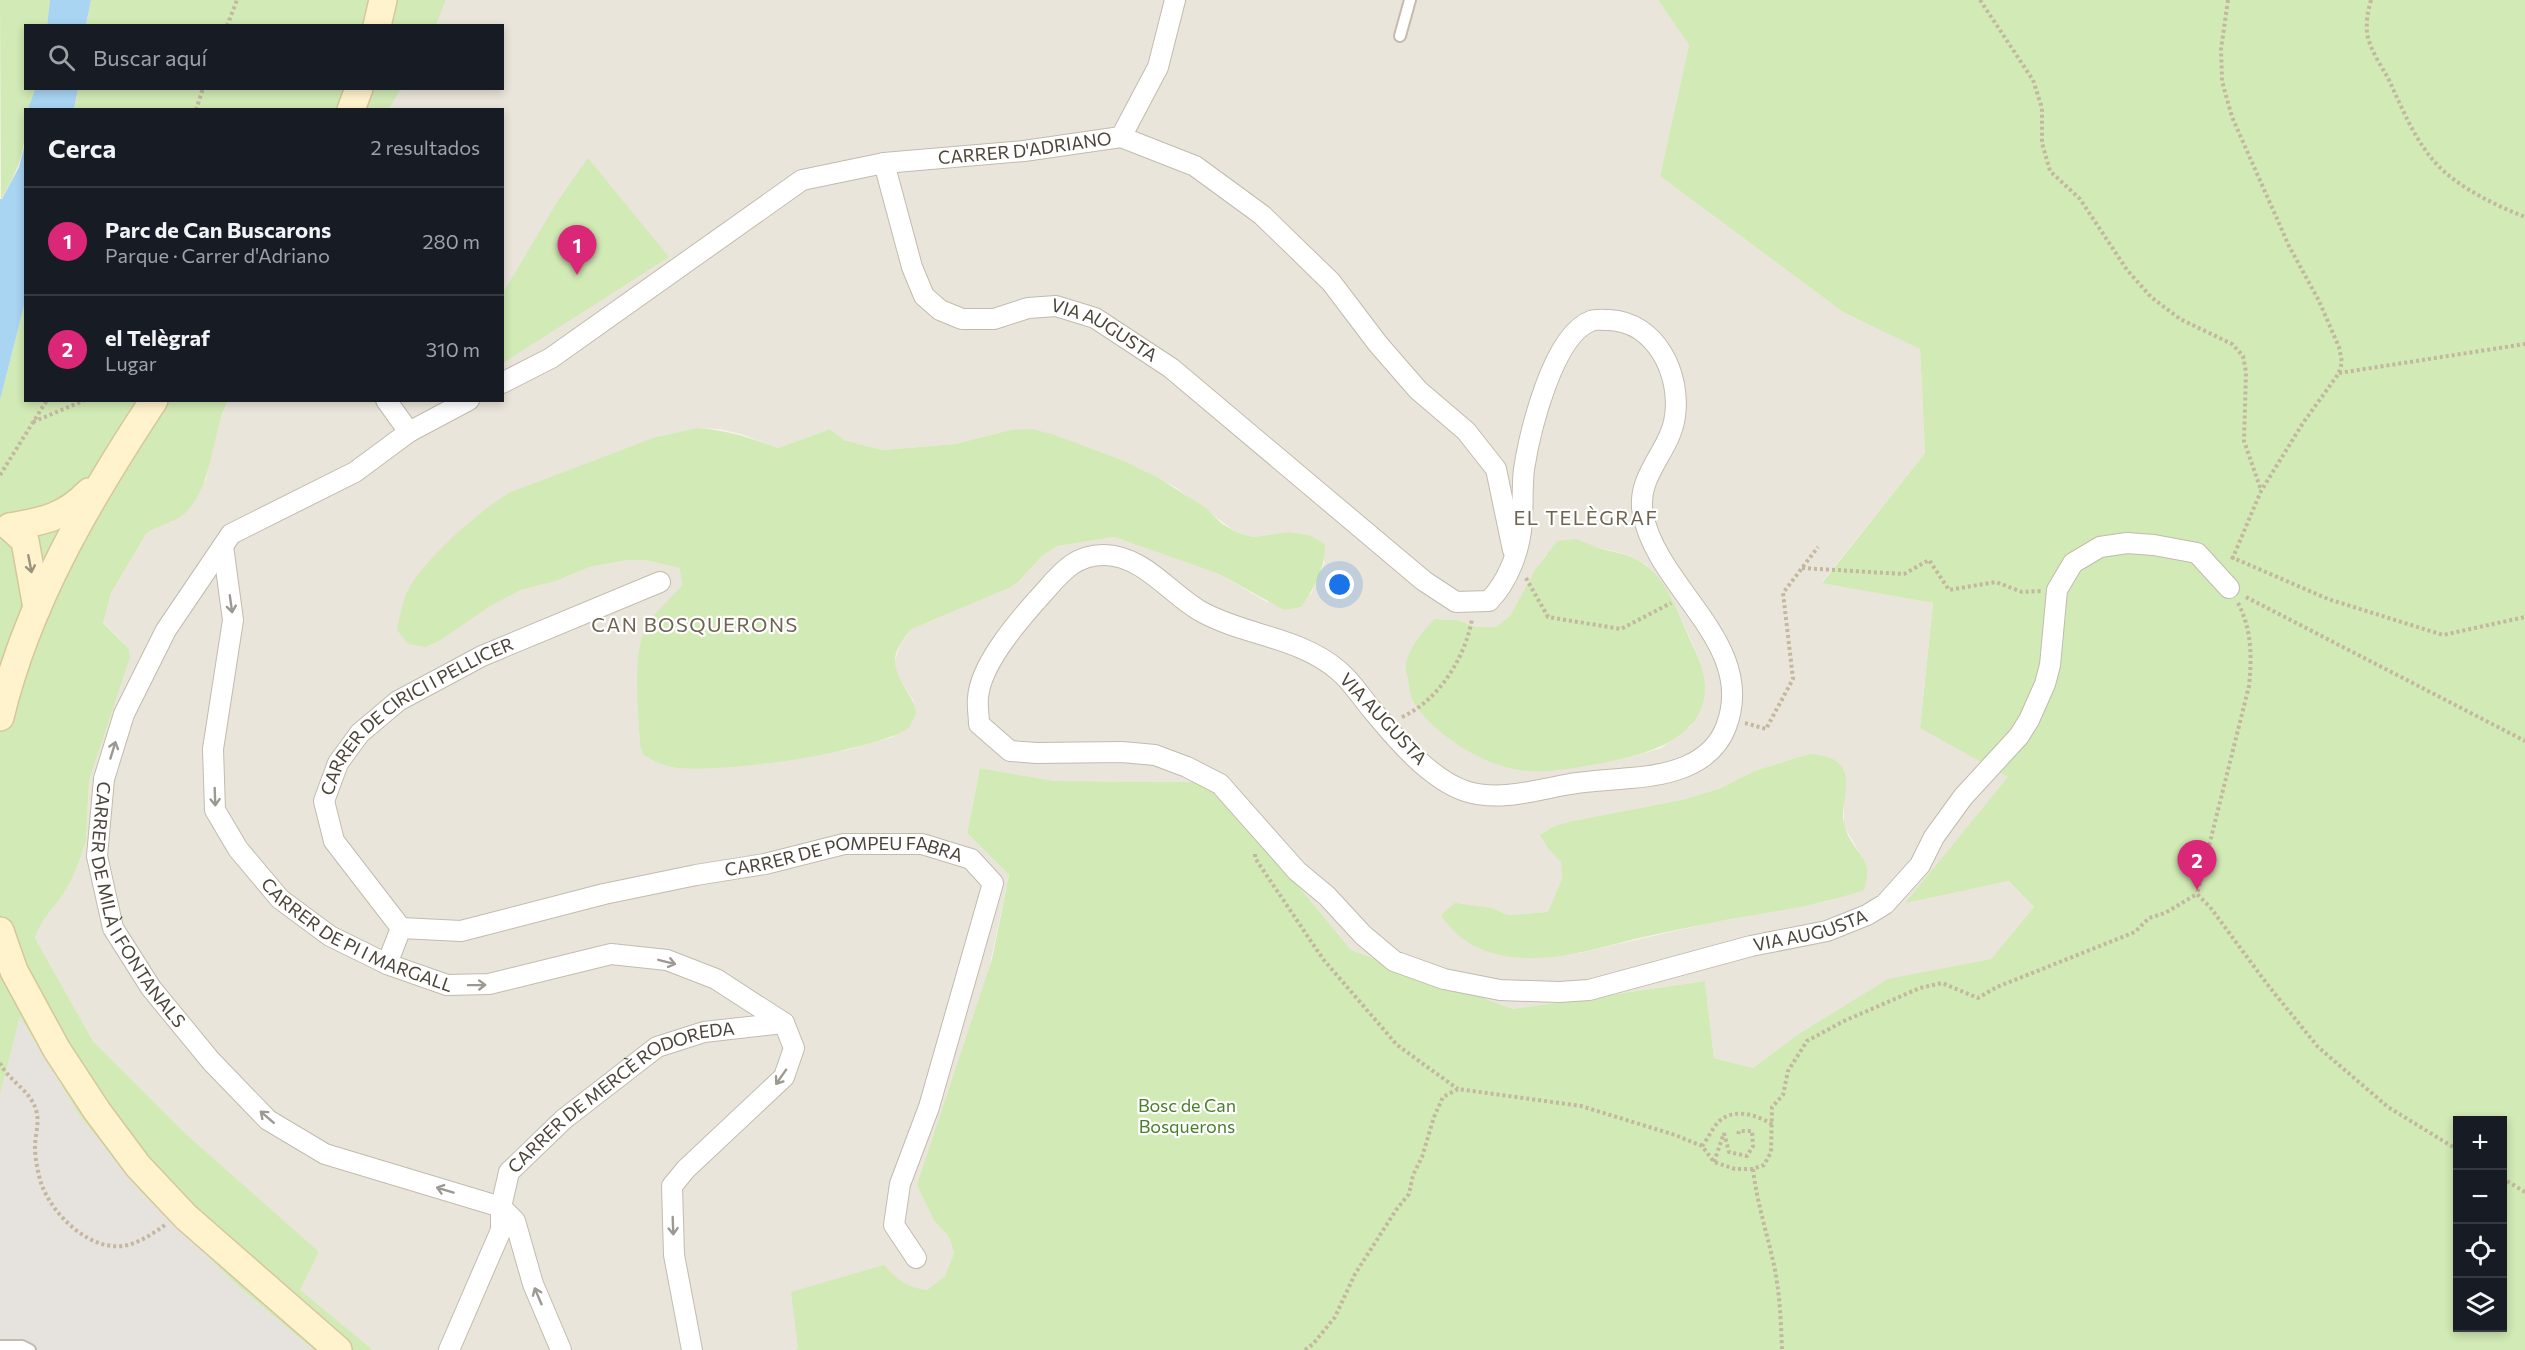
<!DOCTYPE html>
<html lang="es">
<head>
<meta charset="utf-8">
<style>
	:root { --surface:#171b24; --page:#242831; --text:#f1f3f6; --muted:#9ea1a6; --line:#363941; --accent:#db2777 }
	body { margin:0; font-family:Commissioner,sans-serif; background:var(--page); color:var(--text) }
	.controls { position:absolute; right:18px; bottom:18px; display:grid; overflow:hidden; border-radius:0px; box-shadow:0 3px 9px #0003 }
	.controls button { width:54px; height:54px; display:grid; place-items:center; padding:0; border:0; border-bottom:2px solid var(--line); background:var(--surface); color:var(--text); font:30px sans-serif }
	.you { position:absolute; left:1340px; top:585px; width:21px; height:21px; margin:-15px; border:4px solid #fff; border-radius:50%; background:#1a73e8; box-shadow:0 0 0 9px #1a73e833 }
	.badge { display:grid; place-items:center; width:39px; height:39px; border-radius:50%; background:var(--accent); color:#fff; font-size:20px; font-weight:700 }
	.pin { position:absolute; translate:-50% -50px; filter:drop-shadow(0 2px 3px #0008) }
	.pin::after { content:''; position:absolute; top:32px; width:21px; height:18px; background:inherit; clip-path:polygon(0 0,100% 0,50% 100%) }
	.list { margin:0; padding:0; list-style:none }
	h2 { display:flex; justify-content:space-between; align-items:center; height:78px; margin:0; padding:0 24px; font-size:26px }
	h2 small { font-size:20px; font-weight:400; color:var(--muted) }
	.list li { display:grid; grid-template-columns:39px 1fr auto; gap:18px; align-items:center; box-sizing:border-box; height:108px; padding:0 24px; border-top:2px solid var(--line) }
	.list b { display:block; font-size:22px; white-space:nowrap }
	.list p { margin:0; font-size:20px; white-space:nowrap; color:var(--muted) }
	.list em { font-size:20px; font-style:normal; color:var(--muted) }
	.icon { flex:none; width:33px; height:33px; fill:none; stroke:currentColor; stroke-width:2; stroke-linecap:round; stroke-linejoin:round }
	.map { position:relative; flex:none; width:2525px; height:1350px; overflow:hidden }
	.search { position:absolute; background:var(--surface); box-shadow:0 3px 9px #0003; left:24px; top:24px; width:480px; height:66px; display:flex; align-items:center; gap:15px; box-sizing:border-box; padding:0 21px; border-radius:0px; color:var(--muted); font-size:22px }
	.panel { position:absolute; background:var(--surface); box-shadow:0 3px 9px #0003; left:24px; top:108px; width:480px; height:294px; border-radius:0px }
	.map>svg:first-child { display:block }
</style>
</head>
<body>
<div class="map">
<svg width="2525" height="1350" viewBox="0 0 2525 1350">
	<rect width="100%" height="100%" fill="#f6f3ec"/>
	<path fill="#eae5da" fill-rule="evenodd" d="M446,0H1658L1689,45L1660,176L1843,312L1920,348L1925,453L1822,582L1933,603L1920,727L2009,777L1906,902L2010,881L2034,907L1991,959L1888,980L1797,1035L1753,1068L1714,1058L1705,981L1513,1009L1351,950L1213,782L1054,781L980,768L967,833L1009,875L935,1222L949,1237L954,1253L945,1276L927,1290L912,1288L892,1275L795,1350H373L299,1290L189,1137L93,1041L35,938L45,914L64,892L73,876L83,850L86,841L89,781L130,658L129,649L103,622L111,593L146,534L154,527L172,522L206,480L216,432L228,401L502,400V110L389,109L401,89L502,88V26L436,25ZM697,428L719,429L741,434L778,448L830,429L844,440L882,450L955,444L1010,430L1052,434L1141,469L1175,487L1236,532L1253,537L1291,532L1309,535L1325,562L1311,594L1267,602L1219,574L1114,537L1058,546L1043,555L1017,583L1009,588L912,629L900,645L894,664L896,673L913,700L916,711L893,737L847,750L762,764L692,768L669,766L643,755L640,746L637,677L671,600L682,585L681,568L645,560H627L590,567L556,581L521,590L489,607L441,640L426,647L408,591L430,561L477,518L656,437ZM1594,546L1631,556L1647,565L1677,609L1699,658L1703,676L1704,694L1691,726L1661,748L1628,758L1594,764L1522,770L1487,760L1452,741L1406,665L1423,633L1434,619L1458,620L1476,627H1496L1510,616L1546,554ZM1809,754L1844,806V826L1862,857L1863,890L1829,901L1710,923L1579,953L1539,958H1521L1482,949L1492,908L1508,915L1549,912L1562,879L1561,862L1549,850L1573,821L1686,799L1721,788L1754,771Z"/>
	<polygon fill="#e6e2dd" points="20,1017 80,1116 140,1191 238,1286 314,1350 0,1350 0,1095"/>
	<g fill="#d2eab5" fill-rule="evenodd">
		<path d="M0,0H50L47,25L26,26V88L35,89L28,109L26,110C25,152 22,162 1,200Z"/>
		<polygon points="91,0 446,0 436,25 86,26"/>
		<path d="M1658,0H2525V1350H795L798,1348L791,1292L884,1265C896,1279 908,1288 927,1290L945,1276L954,1253L949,1237L935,1222L917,1185L992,959L1009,875L967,833L980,768L1054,781L1213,782L1351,950L1513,1009L1705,981L1714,1058L1753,1068L1797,1035L1888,979L1991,959L2034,907L2009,881L1905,903L2008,777L1920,728L1933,603L1822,583L1925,453L1920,349L1843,312L1660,176L1689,45ZM2458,1120H2502V1328H2458Z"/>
		<polygon points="78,89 401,89 389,109 74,110"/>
		<polygon points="588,158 669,257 503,363 503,293 557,202"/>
		<path d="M25,302L26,400L228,401C210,437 214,484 186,512C175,524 158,524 146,534L111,593L103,623L129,649L130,658L89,781L86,841C80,859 74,878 63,894C50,912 43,917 35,938L93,1041L189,1137L319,1252L300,1290L373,1350H314L238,1286L140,1191L80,1116L20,1017L0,1095V400Z"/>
		<path d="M697,428C727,430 751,438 778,448L830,429L844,440L882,450L955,444L1010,430L1031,429L1052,434L1124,461L1157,477L1206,508L1221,523L1236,532L1253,537L1290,532L1309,535L1325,544C1325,569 1315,587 1301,607L1284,610L1219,574L1114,537L1058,546L1043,555L1017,583L1009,588L912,629C889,655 891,665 908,693C911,698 915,705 916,710C916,716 911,723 909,728C873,752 710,777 668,766C660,764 651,759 643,755L640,746C639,714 631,656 646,627C654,612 671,599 682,585L680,568L645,560H627L590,567L556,581L521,590L489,607L441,640L426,647L408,644L397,630C400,616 402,603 408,590C426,557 480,510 511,492L656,437Z"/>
		<path d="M1576,539C1587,543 1598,548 1610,551C1617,553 1625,554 1632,557C1667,572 1679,617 1694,648C1733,728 1659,754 1597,764C1572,768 1546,774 1520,770C1483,765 1436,736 1415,704C1410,698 1409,687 1408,678C1407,675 1405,669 1406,665C1408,648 1424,631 1434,619L1458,620L1476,627H1496L1510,616L1535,570L1557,541Z"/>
		<path d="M1809,754C1821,755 1834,756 1842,767C1853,785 1838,809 1845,827C1854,856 1875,856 1864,890C1814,908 1762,912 1711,923C1686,928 1660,933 1635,939C1599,948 1560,960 1522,958C1489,956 1459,944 1441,915L1455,903L1492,908L1508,915L1548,912L1562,879L1561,862L1549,850L1540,835L1555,826L1573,821L1686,799L1721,788L1754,771Z"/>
	</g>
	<g fill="#a9d4f2">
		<polygon points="50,0 91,0 86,25 47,25"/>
		<polygon points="35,89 78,89 74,109 28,109"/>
		<polygon points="25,144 25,302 0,400 0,199 2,199 19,167"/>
	</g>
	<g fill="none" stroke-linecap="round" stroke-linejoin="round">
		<g stroke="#c2bbae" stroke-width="14">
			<g id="lane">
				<polyline points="1400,36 1410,0"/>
				<polyline points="0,1346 22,1346 30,1350"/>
			</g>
		</g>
		<g stroke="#c2bbae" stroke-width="22">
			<g id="street">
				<polyline points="1121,137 1158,67 1175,0"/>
				<path id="s1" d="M884,163L912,267L924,296L940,310L962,319H994L1028,308L1056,306L1095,318L1171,368L1424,581L1456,602L1489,601C1509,580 1520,550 1522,521C1523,504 1522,486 1524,469C1530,431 1553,335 1591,321C1594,319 1605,320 1609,320C1656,322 1681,374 1675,416C1671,451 1635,476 1643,514C1657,589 1758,644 1726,727C1711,766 1668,775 1631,778C1611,780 1590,781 1570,784C1536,790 1499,802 1465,791C1430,779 1396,739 1373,711C1362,698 1352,682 1339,671C1300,637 1246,636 1202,612C1171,595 1144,556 1105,555C1071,554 1057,579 1036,601C1015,625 980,666 978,698C977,707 979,716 979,724L1010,751L1037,753L1122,752L1155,755L1187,767L1220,784L1297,871L1327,896L1363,935L1394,961L1444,979L1500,990L1559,992L1589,990L1751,946L1827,931L1867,915L1885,904L1920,865L1934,837L1963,797L2019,736L2029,720L2045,684L2050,665L2057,590L2073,563L2100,547L2127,543L2154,545L2197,553L2229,588"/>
				<path id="s2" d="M502,383L551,358L802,180L884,163L1024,151L1121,137L1195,166L1262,215L1331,282L1378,344L1418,390L1466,431L1496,469L1513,550"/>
				<polyline points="386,400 409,432"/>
				<path id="s3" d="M469,400L409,432L355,472L231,534L166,630L124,714L104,779L97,856L113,928L151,988L211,1061L268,1120L325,1154L501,1207L515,1221L533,1284L561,1350"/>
				<path id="s4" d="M223,546L233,620L213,749L215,810L238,849L280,899L330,936L387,964L447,985L489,984L611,954L667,960L716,979L784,1023"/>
				<path id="s5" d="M401,928L461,931L604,894L696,875L765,864L844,844H922L971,859L993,883L929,1107L900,1184L894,1225L916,1258"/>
				<path id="s6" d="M387,964L401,928L334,841L324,801L338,763L360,733L398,701L482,656L660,582"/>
				<path id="s7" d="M449,1350L501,1230V1207L509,1172L564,1119L657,1047L704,1032L784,1023"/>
				<polyline points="692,1350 674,1255 672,1186 686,1169 784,1077 794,1048 784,1023"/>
			</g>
		</g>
		<g stroke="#d6c79b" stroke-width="30">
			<g id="secondary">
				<polyline points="377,26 383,0"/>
				<polyline points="351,110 359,88"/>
				<path d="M10,527C44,521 65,517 89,492"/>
				<polyline points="10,527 25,541 37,608"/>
				<path d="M0,717C28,601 89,499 154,400"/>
				<polyline points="0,931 14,971 57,1050 97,1111 138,1166 186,1217 338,1350"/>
			</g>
		</g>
		<g stroke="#c4b79f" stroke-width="4" stroke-dasharray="3 3" stroke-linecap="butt">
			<polyline points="1980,0 2033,80 2042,108 2042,143 2050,171 2080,199 2127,270 2151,297 2180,319 2232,344 2243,356 2246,372 2244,441 2261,490"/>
			<polyline points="2228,0 2221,49 2222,81 2232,117 2289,246 2319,301 2339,347 2342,362 2339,373 2303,423 2261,491 2231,562"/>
			<path d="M2371,0C2368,11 2366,21 2367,32C2369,48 2380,64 2388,78C2405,114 2419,153 2452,178C2474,195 2500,207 2525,217"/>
			<polyline points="227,26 237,0"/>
			<polyline points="196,110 203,88"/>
			<polyline points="2339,373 2525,344"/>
			<polyline points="33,422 85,400"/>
			<polyline points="0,475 47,400"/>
			<polyline points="2231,557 2328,599 2443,635 2525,617"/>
			<polyline points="1802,568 1904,574 1929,560 1949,590 1996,582 2022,592 2041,591"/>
			<polyline points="1526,578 1548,617 1621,629 1671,603"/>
			<polyline points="2246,597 2525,741"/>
			<path d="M2238,603C2252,630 2252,657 2249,686L2197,894L2210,907L2267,984L2318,1047L2388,1107L2458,1150"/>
			<path d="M1402,717C1439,700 1465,658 1472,619"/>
			<polyline points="1745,723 1766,729 1793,679 1783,593 1818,547"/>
			<polyline points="1255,854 1255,858 1323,959 1397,1045 1458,1089"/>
			<path d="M0,1063C9,1082 33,1091 37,1114C39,1124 35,1136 35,1147C35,1158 38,1173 41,1183C52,1215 92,1254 128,1245C142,1241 154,1233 165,1225"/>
			<polyline points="1724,1133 1729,1152 1747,1156 1753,1146 1752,1131 1739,1131 1738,1135"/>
			<path d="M1702,1146C1708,1139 1714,1124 1722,1119C1737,1108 1758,1116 1772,1124"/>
			<polyline points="1714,1162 1724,1133"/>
			<path d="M1753,1169C1757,1204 1768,1236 1775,1270C1780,1297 1781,1323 1782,1350"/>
			<polyline points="2502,1178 2525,1192"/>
			<polyline points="1305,1350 1313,1344 1335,1317 1355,1274 1396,1210 1409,1194 1413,1175 1422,1157 1434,1117 1443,1097 1458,1089 1581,1106 1675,1135 1702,1146 1714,1162 1735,1169 1753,1169 1764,1165 1771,1152 1772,1107 1783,1095 1788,1071 1807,1041 1844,1021 1920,988 1942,983 1978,998 1997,987 2135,932 2149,918 2165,913 2197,894"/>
		</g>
		<use href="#lane" stroke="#fff" stroke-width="10"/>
		<use href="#street" stroke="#fff" stroke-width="20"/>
		<use href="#secondary" stroke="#fff3cd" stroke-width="27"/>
	</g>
	<defs><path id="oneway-shaft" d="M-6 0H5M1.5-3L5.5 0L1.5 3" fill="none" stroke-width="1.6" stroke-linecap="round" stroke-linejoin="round" transform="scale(1.5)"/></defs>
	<use stroke="#9c937c" href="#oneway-shaft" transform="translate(30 564) rotate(79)"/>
	<g stroke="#9c9892">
		<use href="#oneway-shaft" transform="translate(231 604) rotate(82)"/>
		<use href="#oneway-shaft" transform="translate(113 750) rotate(-73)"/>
		<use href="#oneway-shaft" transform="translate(215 797) rotate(88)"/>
		<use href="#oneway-shaft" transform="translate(667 962) rotate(14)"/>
		<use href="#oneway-shaft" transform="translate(477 985) rotate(-1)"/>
		<use href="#oneway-shaft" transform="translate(781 1077) rotate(125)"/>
		<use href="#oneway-shaft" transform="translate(267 1117) rotate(-139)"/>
		<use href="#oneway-shaft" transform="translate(445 1190) rotate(-163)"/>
		<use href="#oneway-shaft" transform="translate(673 1226) rotate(88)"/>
		<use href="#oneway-shaft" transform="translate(538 1296) rotate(-113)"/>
	</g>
	<g text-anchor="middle" stroke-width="4.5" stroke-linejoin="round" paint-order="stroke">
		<g font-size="18" fill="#4b4439" stroke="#fff">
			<text dy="6" stroke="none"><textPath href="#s2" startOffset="588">CARRER D'ADRIANO</textPath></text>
			<text dy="6" stroke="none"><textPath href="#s1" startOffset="334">VIA AUGUSTA</textPath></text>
			<text transform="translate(1383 719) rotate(47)" y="6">VIA AUGUSTA</text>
			<text dy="6" stroke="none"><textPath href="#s6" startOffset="321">CARRER DE CIRICI I PELLICER</textPath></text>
			<text dy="6" stroke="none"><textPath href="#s5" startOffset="452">CARRER DE POMPEU FABRA</textPath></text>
			<text dy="6" stroke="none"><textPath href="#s3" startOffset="688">CARRER DE MILÀ I FONTANALS</textPath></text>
			<text dy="6" stroke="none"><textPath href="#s4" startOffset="462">CARRER DE PI I MARGALL</textPath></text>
			<text dy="6" stroke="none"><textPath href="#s1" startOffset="3496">VIA AUGUSTA</textPath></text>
			<text dy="6" stroke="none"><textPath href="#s7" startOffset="328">CARRER DE MERCÈ RODOREDA</textPath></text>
		</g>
		<g font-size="18" fill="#4a7f2a" stroke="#fff">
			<text x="1187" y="1112">Bosc de Can<tspan x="1187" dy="21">Bosquerons</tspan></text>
		</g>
		<g font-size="20" letter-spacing="1.5" fill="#6e6250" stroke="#fff">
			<text x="1586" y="525">EL TELÈGRAF</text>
			<text x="695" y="632">CAN BOSQUERONS</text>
		</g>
	</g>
</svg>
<div class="controls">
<button>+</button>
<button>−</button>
<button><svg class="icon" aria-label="locate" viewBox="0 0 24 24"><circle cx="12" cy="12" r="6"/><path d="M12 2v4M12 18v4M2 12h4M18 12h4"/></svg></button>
<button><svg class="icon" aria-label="layers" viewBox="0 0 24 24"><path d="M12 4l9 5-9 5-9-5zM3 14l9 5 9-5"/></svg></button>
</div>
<div class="you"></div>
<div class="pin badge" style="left:577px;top:275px">1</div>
<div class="pin badge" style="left:2197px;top:890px">2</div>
<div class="search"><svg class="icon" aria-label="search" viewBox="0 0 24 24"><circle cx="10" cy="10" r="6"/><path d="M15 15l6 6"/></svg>Buscar aquí</div>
<section class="panel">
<h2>Cerca<small>2 resultados</small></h2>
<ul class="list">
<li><span class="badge">1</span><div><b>Parc de Can Buscarons</b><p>Parque · Carrer d'Adriano</p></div><em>280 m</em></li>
<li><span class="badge">2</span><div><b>el Telègraf</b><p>Lugar</p></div><em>310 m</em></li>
</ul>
</section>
</div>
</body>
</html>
